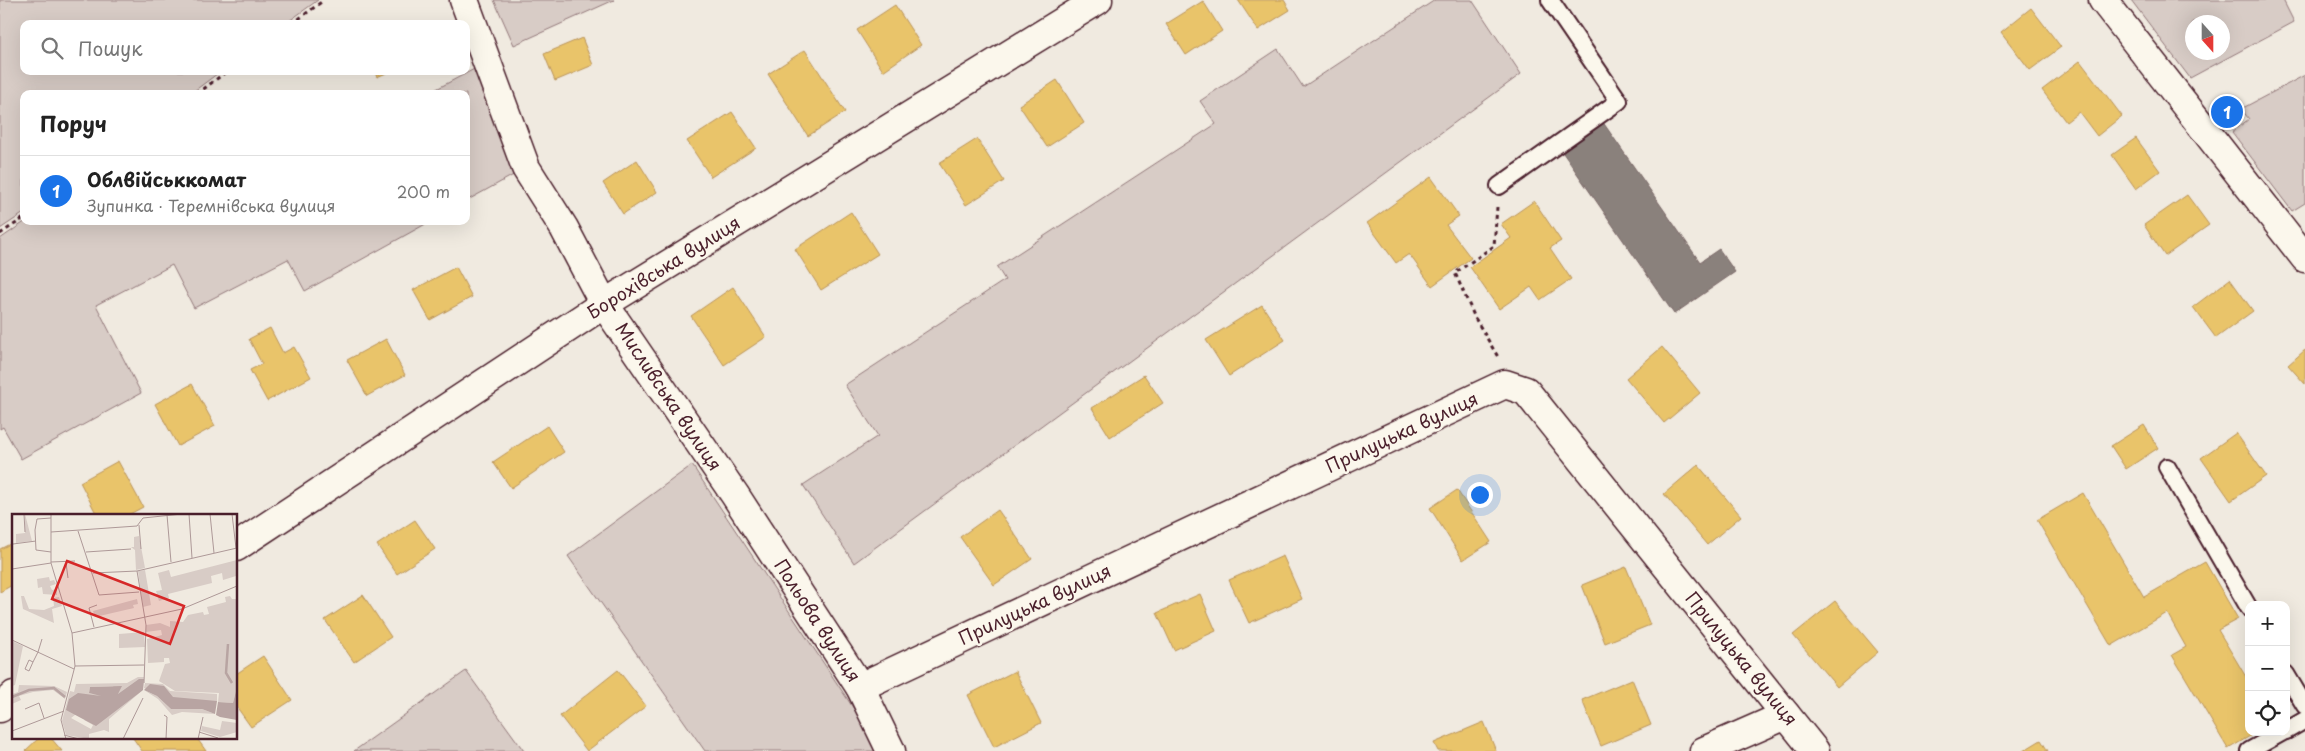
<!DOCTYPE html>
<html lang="uk">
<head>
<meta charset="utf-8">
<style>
	:root { --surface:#fff; --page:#f6f6f6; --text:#222; --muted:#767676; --line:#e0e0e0; --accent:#1a73e8 }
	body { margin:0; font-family:"Playpen Sans",sans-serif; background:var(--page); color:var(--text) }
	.controls { position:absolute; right:15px; bottom:15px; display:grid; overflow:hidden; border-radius:10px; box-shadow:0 5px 20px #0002 }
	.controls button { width:45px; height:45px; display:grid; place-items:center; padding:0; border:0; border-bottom:1px solid var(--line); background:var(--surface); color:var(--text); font:25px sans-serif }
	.compass { position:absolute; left:2185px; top:15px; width:45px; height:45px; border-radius:50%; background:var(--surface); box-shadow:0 5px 20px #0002; rotate:159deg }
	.you { position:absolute; left:1479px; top:494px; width:18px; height:18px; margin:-12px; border:4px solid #fff; border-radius:50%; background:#1a73e8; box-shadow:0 0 0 8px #1a73e833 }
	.badge { display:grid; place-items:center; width:32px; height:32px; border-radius:50%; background:var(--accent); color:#fff; font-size:16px; font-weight:700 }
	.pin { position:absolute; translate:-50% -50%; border:2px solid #fff; box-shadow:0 1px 5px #0006 }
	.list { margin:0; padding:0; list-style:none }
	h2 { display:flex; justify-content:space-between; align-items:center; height:65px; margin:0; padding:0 20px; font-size:21px }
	h2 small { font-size:16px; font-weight:400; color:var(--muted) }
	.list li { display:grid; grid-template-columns:32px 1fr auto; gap:15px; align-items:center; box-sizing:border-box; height:70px; padding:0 20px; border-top:1px solid var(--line) }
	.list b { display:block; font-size:19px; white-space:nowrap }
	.list p { margin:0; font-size:16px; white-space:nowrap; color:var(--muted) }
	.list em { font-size:16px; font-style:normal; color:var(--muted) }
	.icon { flex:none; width:28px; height:28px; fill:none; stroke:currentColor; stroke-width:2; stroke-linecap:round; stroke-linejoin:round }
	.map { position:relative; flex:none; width:2305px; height:751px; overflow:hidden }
	.search { position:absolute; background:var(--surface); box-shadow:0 5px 20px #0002; left:20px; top:20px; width:450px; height:55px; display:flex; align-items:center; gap:12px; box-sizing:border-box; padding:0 18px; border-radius:10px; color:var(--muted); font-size:19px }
	.panel { position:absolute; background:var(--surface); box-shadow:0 5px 20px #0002; left:20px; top:90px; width:450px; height:135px; border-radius:10px }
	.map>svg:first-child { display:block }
</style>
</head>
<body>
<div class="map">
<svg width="2305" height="751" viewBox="0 0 2305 751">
	<rect width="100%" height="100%" fill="#f0eae0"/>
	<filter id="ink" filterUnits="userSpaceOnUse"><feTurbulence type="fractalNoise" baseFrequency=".02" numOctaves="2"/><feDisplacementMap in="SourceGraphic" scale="10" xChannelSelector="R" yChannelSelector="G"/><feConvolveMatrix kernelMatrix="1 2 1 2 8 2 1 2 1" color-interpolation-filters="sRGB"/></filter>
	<g filter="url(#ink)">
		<g fill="#d8ccc6" stroke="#917678" fill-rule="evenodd">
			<polygon points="0,0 318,0 285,24 24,24 24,71 221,71 190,94 24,94 24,213 0,229"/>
			<polygon points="494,0 614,0 514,45"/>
			<polygon points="1435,0 1472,0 1521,74 854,563 803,485 878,436 845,385 1005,280 997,267 1216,124 1200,101 1278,49 1303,87"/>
			<path d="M2131,0H2283L2294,22L2190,78ZM2222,22V52H2192V22Z"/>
			<polygon points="480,66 519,172 466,201 466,94 427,94"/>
			<polygon points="2305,75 2305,203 2292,211 2232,132 2249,119 2241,109"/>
			<polygon points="26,221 431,221 305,291 288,259 194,308 172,265 96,305 141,393 21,459 3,427 0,429 0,239"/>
			<polygon points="692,465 856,712 875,751 705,751 568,556"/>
			<polygon points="466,671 524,751 354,751"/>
		</g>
		<g fill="#e9c46a" stroke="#b99257">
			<polygon points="1238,0 1284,0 1290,10 1258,30"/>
			<polygon points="1203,1 1222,31 1186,55 1166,24"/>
			<polygon points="895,5 921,45 883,71 857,30"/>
			<polygon points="2031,8 2061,47 2030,70 2001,32"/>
			<polygon points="582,38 593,65 555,81 544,54"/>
			<polygon points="805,50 845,112 808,136 768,74"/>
			<polygon points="2080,61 2122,116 2097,136 2079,112 2066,122 2042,90"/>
			<polygon points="374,71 391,71 377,77"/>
			<polygon points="1057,80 1084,123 1047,147 1019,105"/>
			<polygon points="732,112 756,148 711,177 687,141"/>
			<polygon points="2136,138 2160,171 2136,189 2112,155"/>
			<polygon points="977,139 1004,181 966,205 939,163"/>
			<polygon points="637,160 657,192 623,214 603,183"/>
			<polygon points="1431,177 1459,216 1446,225 1471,258 1432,286 1409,254 1396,263 1367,223"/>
			<polygon points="2187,195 2209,225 2165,256 2144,225"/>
			<polygon points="1534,201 1561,241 1550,248 1571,279 1540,300 1531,287 1499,309 1470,267 1511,238 1501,224"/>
			<polygon points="851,212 878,254 821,290 795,249"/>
			<polygon points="456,267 472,297 430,320 413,290"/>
			<polygon points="2230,279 2253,311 2216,338 2193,307"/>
			<polygon points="733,287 766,337 724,365 691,316"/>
			<polygon points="1262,305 1285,340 1229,376 1206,340"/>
			<polygon points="270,328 283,353 294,347 311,377 267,401 250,370 262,364 249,339"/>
			<polygon points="386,339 405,375 367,396 347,360"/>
			<polygon points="1662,347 1700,393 1664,423 1626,378"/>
			<polygon points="2305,350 2305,384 2288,365"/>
			<polygon points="1144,375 1163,403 1110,437 1092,408"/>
			<polygon points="192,384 215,426 178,446 155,404"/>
			<polygon points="2144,425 2158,448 2126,469 2111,446"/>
			<polygon points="547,426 564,452 511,488 493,462"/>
			<polygon points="2236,433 2266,476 2231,501 2201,458"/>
			<polygon points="118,461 143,507 128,515 97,515 80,482"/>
			<polygon points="1698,465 1741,516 1707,545 1664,494"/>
			<polygon points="1457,490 1491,542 1463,560 1430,508"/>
			<polygon points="2083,493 2144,597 2205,562 2238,619 2218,630 2249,682 2249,732 2257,732 2228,749 2172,655 2186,647 2167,613 2111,646 2037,520"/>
			<polygon points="998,510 1032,559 994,585 960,537"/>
			<polygon points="415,520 435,549 397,574 377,545"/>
			<polygon points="12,543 14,546 14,584 0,592 0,549"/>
			<polygon points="1283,556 1302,599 1249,623 1229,580"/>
			<polygon points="1626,567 1650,625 1605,643 1582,585"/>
			<polygon points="1200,594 1216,631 1174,650 1157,613"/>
			<polygon points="363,595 391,637 354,662 325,620"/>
			<polygon points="1835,601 1878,652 1837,687 1793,635"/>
			<polygon points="263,656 292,700 251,727 236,706 236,674"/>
			<polygon points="618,670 646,706 587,751 560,716"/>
			<polygon points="1015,671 1041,723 994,747 968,695"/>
			<polygon points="1632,679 1651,725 1601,746 1582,700"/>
			<polygon points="1484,722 1496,751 1438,751 1434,743"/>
			<polygon points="40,737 50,737 62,751 25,751"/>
			<polygon points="196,737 206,751 142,751 133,738"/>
			<polygon points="2041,740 2048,751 2023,751"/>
		</g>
		<polygon fill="#8a817c" stroke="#776464" points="1602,121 1700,262 1719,249 1735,272 1674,314 1561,150"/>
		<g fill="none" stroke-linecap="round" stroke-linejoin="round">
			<g stroke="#4a1f2b" stroke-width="20">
				<g id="lane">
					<polyline points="1499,186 1619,101 1550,0"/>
					<polyline points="2167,467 2249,608"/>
					<polyline points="2286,674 2305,706"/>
					<polyline points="2286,731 2305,720"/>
					<polyline points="2249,751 2283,732"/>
				</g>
			</g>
			<g stroke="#4a1f2b" stroke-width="31">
				<g id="street">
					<polyline points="464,0 526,168 564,228 604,304 735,495 860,687 891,751"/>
					<polyline points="236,547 604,304 1098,0"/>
					<polyline points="860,687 1505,384 1526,391 1815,751"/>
					<polyline points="0,708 14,695"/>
					<polyline points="1704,751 1786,715"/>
				</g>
			</g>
			<g stroke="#4a1f2b" stroke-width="31">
				<polyline id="secondary" points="2103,0 2305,258"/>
			</g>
			<g stroke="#4a1f2b" stroke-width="3" stroke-dasharray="4 4" stroke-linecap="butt">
				<polyline points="292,24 324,0"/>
				<polyline points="197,94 227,71"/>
				<polyline points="1497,207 1494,246 1455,273 1475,318 1498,357"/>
				<polyline points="0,234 24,218"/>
			</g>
			<use href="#lane" stroke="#fbf7ec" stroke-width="16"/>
			<use href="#street" stroke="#fbf7ec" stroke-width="28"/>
			<use href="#secondary" stroke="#fbf7ec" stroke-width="28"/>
		</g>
	</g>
	<g text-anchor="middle" stroke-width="5" stroke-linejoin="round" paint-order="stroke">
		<g font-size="18" fill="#4a1f2b" stroke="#fbf7ec">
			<text transform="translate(664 268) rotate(-32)" y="6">Борохівська вулиця</text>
			<text transform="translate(668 397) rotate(56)" y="6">Мисливська вулиця</text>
			<text transform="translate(1402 433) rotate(-25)" y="6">Прилуцька вулиця</text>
			<text transform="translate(1035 605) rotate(-25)" y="6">Прилуцька вулиця</text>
			<text transform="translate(817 621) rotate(57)" y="6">Польова вулиця</text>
			<text transform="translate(1741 659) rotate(51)" y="6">Прилуцька вулиця</text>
		</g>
	</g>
	<g transform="translate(12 514)">
		<rect width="225" height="225" fill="#f0eae0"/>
		<path d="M13,0L20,27L4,29V20L13,19ZM127,22L133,54L124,56L123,36L119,33H122V23ZM225,46L224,62L211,66L210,59L199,62L200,69L156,80L157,84L147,87L144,77L150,76L146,59L157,56L159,63ZM133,56L139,91L131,93L126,57ZM37,63L38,67L42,66L44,70L38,72L40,76L45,75V81L31,80L30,73L26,74L25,65ZM9,82H12L17,95L32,96L42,92L41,84L47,83L50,92L40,95L42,109L11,95ZM218,82L220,85H225V173L221,189L206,188L207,179L163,177L147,167L153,150L158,149L157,144H152V148L136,149L135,125L150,121L149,116L134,118V111L148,109L158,113V107L171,108L176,101L191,98L192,101L197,100L195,93L214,88L213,83ZM125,85L126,90L121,91L122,94L83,103L81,97ZM132,118L133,133L107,134V120ZM0,127L11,132L3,171L0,172ZM126,163H132L131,174L106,180L101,172L78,173L77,179L89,181L59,204L79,215L81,211L72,206L131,176L97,205V218L92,216L77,220V225L54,221L50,207L58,177L62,178L64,170L115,169ZM133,169L151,170L158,177L205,180V187L171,192L132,174ZM7,171L42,172L55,178L53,185L41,176L21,178L7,182L9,186L0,190V180L6,178ZM132,176L145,182L159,195H190L203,200L170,198L160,201L146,185ZM210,207L225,209V218L208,223L189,217L190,212L208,216Z" fill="#d8ccc6"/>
		<path d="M127,165H132L131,176L84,212L54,196L57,185L66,179L89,182L77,179L78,173L110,172L106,180ZM138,170L152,172L161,183L205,187L203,200L190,195H159L145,182L132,176ZM225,173V206L208,203L204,201L206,188L221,189Z" fill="#b8a4a2"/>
		<path fill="none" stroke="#b8a4a2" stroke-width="2.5" d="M216,130L214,159L220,169M0,183L17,176L42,174L53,183"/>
		<path fill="none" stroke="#ae9998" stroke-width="1" d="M12,0L13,18M39,0V49L60,119L63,152L49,206L54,225M177,0L180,44M198,0L202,39M220,0L224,34M155,1L159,48M127,11L129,35M66,17L87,81L127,78M39,18L125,12L131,4L170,0M1,30L24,27M39,38L24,36L23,16L25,5L39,4M74,38L119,35M39,48L63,47M54,49L56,64M0,55L39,49M125,57L134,111L132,169M81,59L125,57L225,34M82,113L77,94L85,91M60,119L170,95L225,72M0,126L62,155M21,148L17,146L13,155L17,157L21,148L26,138L30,125M63,152L132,151M13,195L27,189L32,204M152,201L155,203L154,225M0,217L52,197M187,218L206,224M52,221L67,225M111,225L131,184M186,225L191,203"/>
		<path fill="#d62828" fill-opacity="0.15" stroke="#d62828" stroke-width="2.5" d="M55,47L172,92L158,130L40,85Z"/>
		<rect width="225" height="225" fill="none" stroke="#4a1f2b" stroke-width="2.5"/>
	</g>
</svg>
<div class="controls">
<button>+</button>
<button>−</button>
<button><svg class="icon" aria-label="locate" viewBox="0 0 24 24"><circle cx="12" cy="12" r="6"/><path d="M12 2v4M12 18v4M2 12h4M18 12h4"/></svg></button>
</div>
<svg class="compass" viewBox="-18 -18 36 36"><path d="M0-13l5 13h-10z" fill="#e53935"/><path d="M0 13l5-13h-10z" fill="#767676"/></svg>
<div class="you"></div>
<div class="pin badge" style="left:2227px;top:112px">1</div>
<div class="search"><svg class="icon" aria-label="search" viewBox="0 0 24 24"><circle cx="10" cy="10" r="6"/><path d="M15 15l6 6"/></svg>Пошук</div>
<section class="panel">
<h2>Поруч<small></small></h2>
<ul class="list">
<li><span class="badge">1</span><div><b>Облвійськкомат</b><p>Зупинка · Теремнівська вулиця</p></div><em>200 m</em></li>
</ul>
</section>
</div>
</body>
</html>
